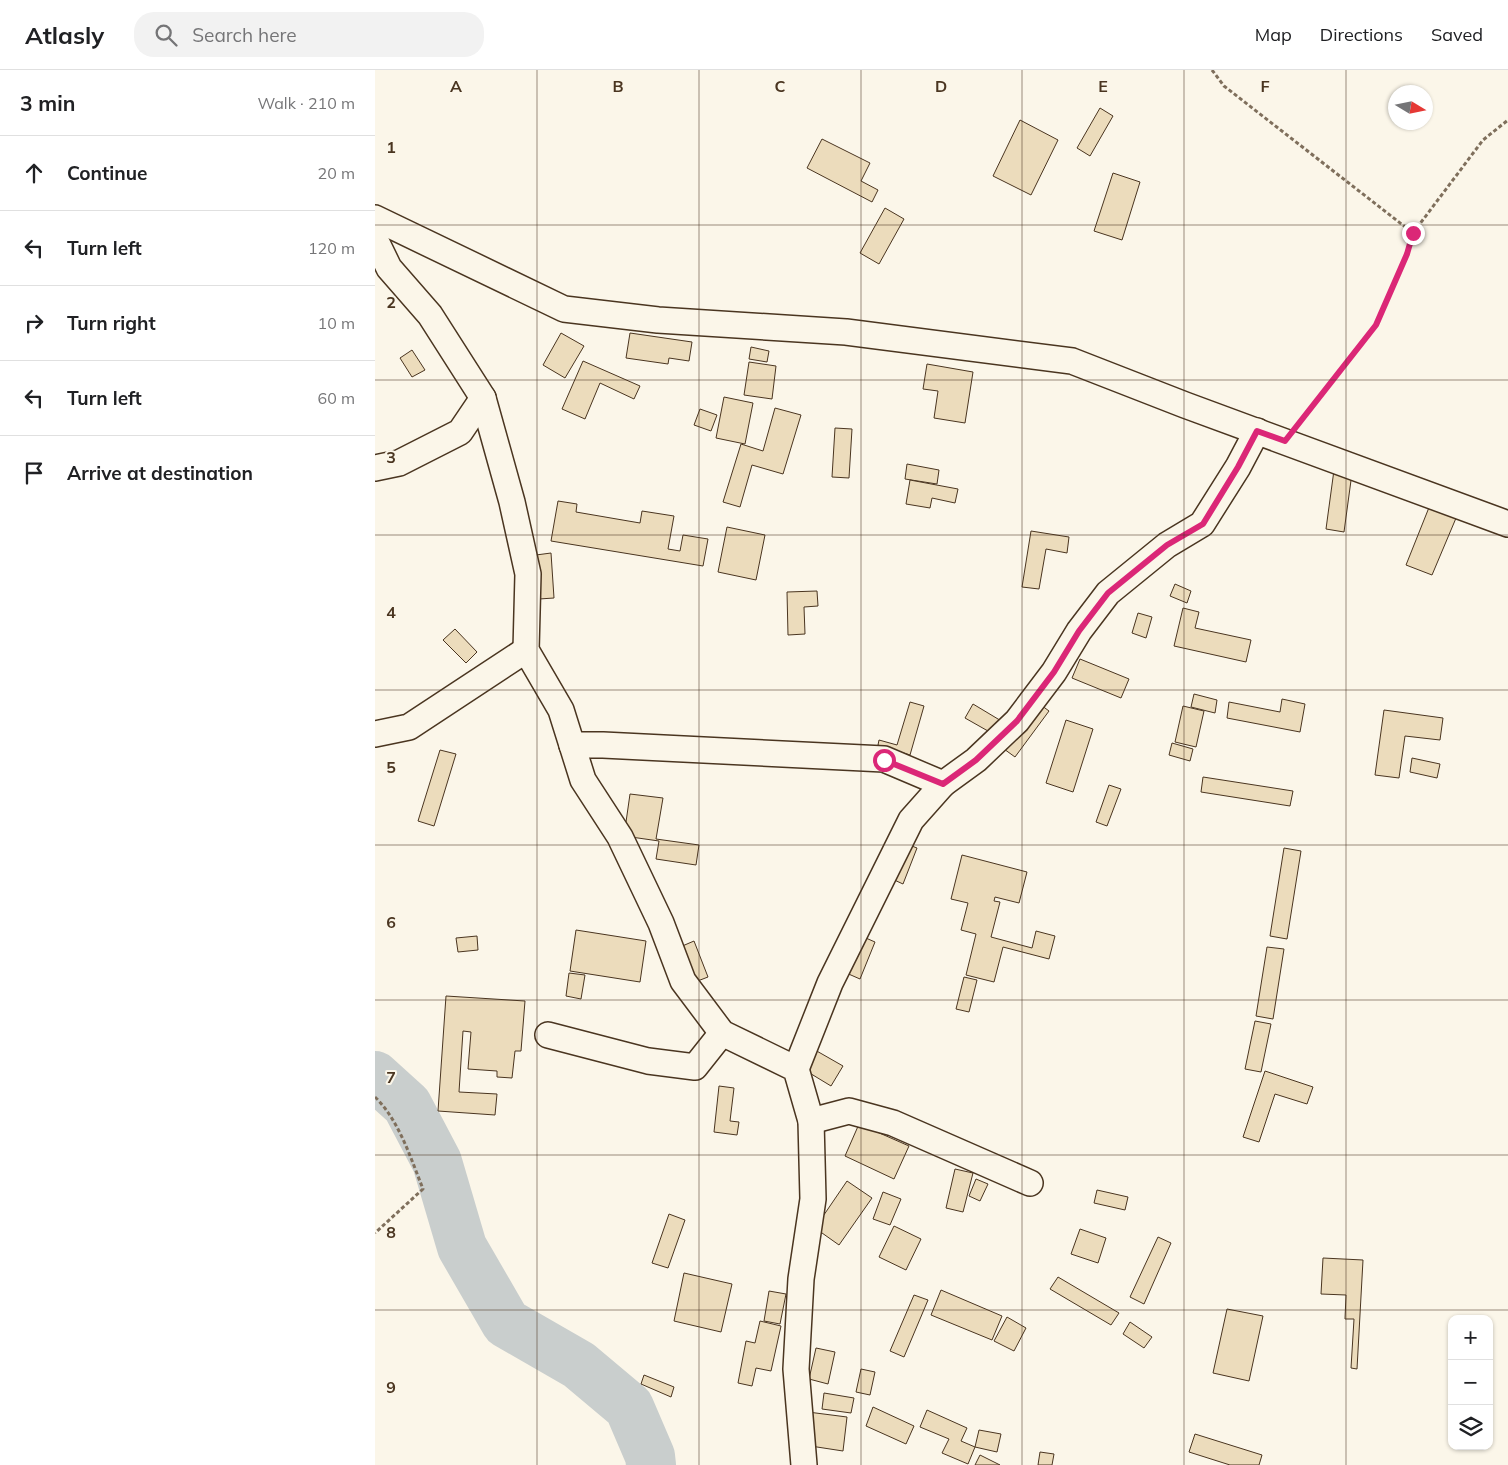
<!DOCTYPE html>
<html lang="en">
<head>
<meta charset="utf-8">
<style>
	:root { --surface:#fff; --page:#f2f2f2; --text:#202124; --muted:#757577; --line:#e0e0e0 }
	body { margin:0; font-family:Mulish,sans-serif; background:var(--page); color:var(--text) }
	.controls { position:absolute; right:15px; bottom:15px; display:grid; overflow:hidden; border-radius:10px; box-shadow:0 1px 4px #0004 }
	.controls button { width:45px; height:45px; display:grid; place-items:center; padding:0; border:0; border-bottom:1px solid var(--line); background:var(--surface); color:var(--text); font:25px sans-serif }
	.compass { position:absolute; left:1013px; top:15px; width:45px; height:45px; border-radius:50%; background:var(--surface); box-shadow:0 1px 4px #0004; rotate:100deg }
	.stop { position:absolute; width:15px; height:15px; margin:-11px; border:4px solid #db2777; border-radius:50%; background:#fff }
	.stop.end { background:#db2777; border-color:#fff; box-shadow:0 1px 5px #0008 }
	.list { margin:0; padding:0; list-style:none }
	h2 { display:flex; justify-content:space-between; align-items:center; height:65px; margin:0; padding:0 20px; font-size:21px }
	h2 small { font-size:16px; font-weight:400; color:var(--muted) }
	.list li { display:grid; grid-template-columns:32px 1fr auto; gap:15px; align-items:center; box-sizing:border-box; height:75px; padding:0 20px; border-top:1px solid var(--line) }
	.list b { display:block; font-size:19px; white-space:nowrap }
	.list em { font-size:16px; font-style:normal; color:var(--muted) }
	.icon { flex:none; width:28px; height:28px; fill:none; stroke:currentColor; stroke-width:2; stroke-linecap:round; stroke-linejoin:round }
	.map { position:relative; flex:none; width:1133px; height:1395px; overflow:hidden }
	header { display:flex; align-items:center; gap:30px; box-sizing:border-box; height:70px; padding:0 25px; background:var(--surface); border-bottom:1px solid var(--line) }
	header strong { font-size:24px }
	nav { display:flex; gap:28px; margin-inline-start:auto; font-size:18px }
	.search { width:350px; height:45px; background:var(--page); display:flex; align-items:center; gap:12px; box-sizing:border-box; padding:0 18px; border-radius:20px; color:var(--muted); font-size:19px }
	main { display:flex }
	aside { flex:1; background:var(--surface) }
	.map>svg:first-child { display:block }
</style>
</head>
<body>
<header>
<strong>Atlasly</strong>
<div class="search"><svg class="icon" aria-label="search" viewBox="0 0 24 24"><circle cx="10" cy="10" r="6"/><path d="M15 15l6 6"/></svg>Search here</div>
<nav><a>Map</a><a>Directions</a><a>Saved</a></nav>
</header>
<main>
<aside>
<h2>3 min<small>Walk · 210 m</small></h2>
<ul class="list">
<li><svg class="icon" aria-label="ahead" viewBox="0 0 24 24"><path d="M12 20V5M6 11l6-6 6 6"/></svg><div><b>Continue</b></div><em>20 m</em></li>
<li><svg class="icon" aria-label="left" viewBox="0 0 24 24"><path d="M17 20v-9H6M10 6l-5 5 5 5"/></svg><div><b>Turn left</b></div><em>120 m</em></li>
<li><svg class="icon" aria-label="right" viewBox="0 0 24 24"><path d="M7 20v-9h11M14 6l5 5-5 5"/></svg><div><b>Turn right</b></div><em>10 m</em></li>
<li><svg class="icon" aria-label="left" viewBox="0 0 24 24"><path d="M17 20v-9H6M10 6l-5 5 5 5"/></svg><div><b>Turn left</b></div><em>60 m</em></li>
<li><svg class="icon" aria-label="arrive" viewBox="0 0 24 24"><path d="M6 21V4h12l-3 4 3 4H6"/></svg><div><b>Arrive at destination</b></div></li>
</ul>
</aside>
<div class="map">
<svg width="1133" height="1395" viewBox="0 0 1133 1395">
	<rect width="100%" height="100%" fill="#fbf6e9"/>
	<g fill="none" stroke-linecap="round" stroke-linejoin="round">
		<polyline stroke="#c9cecd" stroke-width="50" points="0,1006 32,1035 62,1092 87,1177 131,1253 204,1295 254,1337 275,1386 276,1395"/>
	</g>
	<g fill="#ecdcbc" stroke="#4a3520">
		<polygon points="725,38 738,46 715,86 702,78"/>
		<polygon points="645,50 683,70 656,125 618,106"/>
		<polygon points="447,69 495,93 486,111 503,120 497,132 432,98"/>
		<polygon points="738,103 765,112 747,170 719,161"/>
		<polygon points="510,138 529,149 504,194 485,183"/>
		<polygon points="186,263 209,276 190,308 168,295"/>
		<polygon points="255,263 317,272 314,291 294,288 293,294 251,288"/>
		<polygon points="376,277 394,281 392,292 374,289"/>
		<polygon points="37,280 50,300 37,307 25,288"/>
		<polygon points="208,291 265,316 259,329 225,313 210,349 187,339"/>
		<polygon points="374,292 401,296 397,329 369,325"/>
		<polygon points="552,294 598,302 590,353 559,348 563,321 548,319"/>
		<polygon points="349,327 378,333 370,374 341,368"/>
		<polygon points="400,338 426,345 408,404 377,395 365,437 348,432 366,374 388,381"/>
		<polygon points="325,339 342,345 336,361 319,355"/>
		<polygon points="460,358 477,359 474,408 457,407"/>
		<polygon points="532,394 564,400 562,414 530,409"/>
		<polygon points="959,400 977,403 969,462 951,459"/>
		<polygon points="535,410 583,419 580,433 557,428 555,438 531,434"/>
		<polygon points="1057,430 1084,441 1057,505 1031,495"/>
		<polygon points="183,431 202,434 201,442 265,453 267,441 299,446 293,479 305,481 308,465 333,469 328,496 176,471"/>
		<polygon points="352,457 390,465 381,510 343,502"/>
		<polygon points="656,461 694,467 692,483 671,479 664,519 647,517"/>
		<polygon points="176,483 179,528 164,529 161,485"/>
		<polygon points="800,514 816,521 812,533 795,526"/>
		<polygon points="442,521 443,536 429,537 430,564 413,565 412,522"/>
		<polygon points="808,538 824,542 820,558 876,570 871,592 799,576"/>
		<polygon points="763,543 777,547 771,568 757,563"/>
		<polygon points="80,559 102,582 91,593 68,570"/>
		<polygon points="705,589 754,609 746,628 697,608"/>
		<polygon points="819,624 842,630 840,643 816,637"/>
		<polygon points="907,629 930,634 925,662 852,648 854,632 905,642"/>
		<polygon points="535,632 549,636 535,685 503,675 504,670 522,675"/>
		<polygon points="662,632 674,641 640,687 629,679"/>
		<polygon points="598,634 628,652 620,665 590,648"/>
		<polygon points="808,636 829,641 821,677 800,672"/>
		<polygon points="1009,640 1068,648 1065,670 1030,666 1024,708 1000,705"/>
		<polygon points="691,650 718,659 698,722 671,713"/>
		<polygon points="797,673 818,679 815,691 794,685"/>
		<polygon points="65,680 81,684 59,756 43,751"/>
		<polygon points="1037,688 1065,694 1062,708 1035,702"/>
		<polygon points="828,707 918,721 915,736 826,722"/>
		<polygon points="734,715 746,719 732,756 721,752"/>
		<polygon points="255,724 288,728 281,769 324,775 321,795 281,789 284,771 249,766"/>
		<polygon points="529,773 542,778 528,814 515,808"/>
		<polygon points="909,778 926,781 912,869 895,866"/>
		<polygon points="587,785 652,802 644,833 620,827 619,831 625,832 616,867 657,878 661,861 680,866 674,889 628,877 619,912 591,905 601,864 586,860 593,833 576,829"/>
		<polygon points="201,860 271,871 265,912 195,901"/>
		<polygon points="484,865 500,872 485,909 469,902"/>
		<polygon points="102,866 103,880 83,882 81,868"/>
		<polygon points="319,871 333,907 320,912 305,877"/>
		<polygon points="892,877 909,879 898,949 881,946"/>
		<polygon points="194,903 210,905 206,929 191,926"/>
		<polygon points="589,907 602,910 594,942 581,939"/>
		<polygon points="71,926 150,931 146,981 140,981 137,1008 122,1007 122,1001 93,999 96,962 88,961 84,1022 122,1024 120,1045 63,1041"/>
		<polygon points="880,951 896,954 886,1002 870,999"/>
		<polygon points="440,980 468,996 456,1016 428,999"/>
		<polygon points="890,1001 938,1017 932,1034 900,1024 884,1072 868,1067"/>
		<polygon points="344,1016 359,1018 355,1051 364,1052 362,1065 339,1062"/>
		<polygon points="484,1054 534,1076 519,1109 470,1086"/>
		<polygon points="580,1099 598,1103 588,1142 571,1138"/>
		<polygon points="601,1109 613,1114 605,1131 594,1126"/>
		<polygon points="472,1111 497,1128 464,1175 440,1158"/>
		<polygon points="722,1120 753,1127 750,1140 719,1133"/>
		<polygon points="508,1122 526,1129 515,1155 498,1149"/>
		<polygon points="294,1144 310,1150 293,1198 277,1193"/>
		<polygon points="519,1156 546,1169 531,1200 504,1187"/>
		<polygon points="705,1159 731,1168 723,1193 696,1184"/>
		<polygon points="783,1167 796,1173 769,1234 755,1227"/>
		<polygon points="948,1188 988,1190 982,1299 976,1298 979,1249 970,1249 971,1225 946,1224"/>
		<polygon points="309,1203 357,1214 346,1262 299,1251"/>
		<polygon points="683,1207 744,1243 736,1255 675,1219"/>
		<polygon points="566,1220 627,1246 617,1270 556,1245"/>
		<polygon points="394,1221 411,1224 405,1254 389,1251"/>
		<polygon points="539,1225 553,1230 529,1287 515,1281"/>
		<polygon points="852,1239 888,1246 874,1311 838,1303"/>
		<polygon points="632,1247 651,1258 639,1281 619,1271"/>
		<polygon points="385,1251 406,1256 396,1301 381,1298 377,1316 363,1313 371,1271 380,1273"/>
		<polygon points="755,1252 777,1267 769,1278 748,1264"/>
		<polygon points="441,1278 460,1282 453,1314 434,1309"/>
		<polygon points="486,1299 500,1302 495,1325 481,1322"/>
		<polygon points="269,1305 299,1317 296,1327 266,1314"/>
		<polygon points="449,1323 479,1328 476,1343 447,1339"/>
		<polygon points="498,1337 539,1356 531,1374 491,1356"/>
		<polygon points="552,1340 592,1358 586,1371 600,1377 593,1394 567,1383 574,1369 545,1357"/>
		<polygon points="433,1342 472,1347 468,1381 429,1375"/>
		<polygon points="604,1360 626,1364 622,1382 600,1377"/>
		<polygon points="820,1364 887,1385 884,1395 855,1395 814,1382"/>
		<polygon points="665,1382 679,1384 677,1395 663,1395"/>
		<polygon points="605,1385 625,1395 600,1395"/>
	</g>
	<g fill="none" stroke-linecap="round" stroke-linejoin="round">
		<g stroke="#4a3520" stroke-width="28">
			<g id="street">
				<polyline points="0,148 189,239 283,250 471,262 697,291 810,335 1133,454"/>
				<polyline points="0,169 14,198 55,245 108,328 137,432 153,504 151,580 186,640 208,710 245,767 286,853 308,911 347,963 421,999 436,1051 438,1129 426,1209 421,1299 429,1395"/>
				<polyline points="0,398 24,393 85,362 108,328"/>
				<polyline points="0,664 34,657 151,580"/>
				<polyline points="197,675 228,675 509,689 568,714"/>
				<polyline points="173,965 273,991 320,997 347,963"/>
				<polyline points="421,999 455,913 536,750 568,714 601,690 642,651 679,602 704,561 733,523 792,475 827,454 863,397 882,361"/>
				<polyline points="436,1051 474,1041 518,1053 655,1113"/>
			</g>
		</g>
		<g stroke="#7f6f5c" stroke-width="3" stroke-dasharray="4 2.5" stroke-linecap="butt">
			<polyline points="837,0 849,16 1038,163"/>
			<polyline points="926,351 1001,255 1032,184 1038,163 1108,70 1133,50"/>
			<path d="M0,1027C24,1050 36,1089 48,1119L0,1163"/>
		</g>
		<use href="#street" stroke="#fbf6e9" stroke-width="25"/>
	</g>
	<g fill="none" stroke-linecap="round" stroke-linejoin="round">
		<polyline stroke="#db2777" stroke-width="6" points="509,690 568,714 601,690 642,651 679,602 704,561 733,523 792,475 828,454 863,397 882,361 910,371 1001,255 1032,184 1038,163"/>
	</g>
	<path fill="none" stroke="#4a3520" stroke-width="1" stroke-opacity="0.55" d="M162,0V1395M324,0V1395M486,0V1395M647,0V1395M809,0V1395M971,0V1395M0,155H1133M0,310H1133M0,465H1133M0,620H1133M0,775H1133M0,930H1133M0,1085H1133M0,1240H1133"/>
	<g font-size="16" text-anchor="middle" font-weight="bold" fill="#4a3520" stroke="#fbf6e9" stroke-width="4" stroke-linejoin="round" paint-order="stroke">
		<text x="81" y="22">A</text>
		<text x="243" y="22">B</text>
		<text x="405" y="22">C</text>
		<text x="566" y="22">D</text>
		<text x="728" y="22">E</text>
		<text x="890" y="22">F</text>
		<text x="16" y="83">1</text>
		<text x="16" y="238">2</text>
		<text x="16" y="393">3</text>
		<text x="16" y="548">4</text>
		<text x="16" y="703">5</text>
		<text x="16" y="858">6</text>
		<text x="16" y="1013">7</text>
		<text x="16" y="1168">8</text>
		<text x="16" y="1323">9</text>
	</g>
</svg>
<div class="controls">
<button>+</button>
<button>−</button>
<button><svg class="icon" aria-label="layers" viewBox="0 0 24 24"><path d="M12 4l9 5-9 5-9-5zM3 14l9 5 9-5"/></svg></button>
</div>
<svg class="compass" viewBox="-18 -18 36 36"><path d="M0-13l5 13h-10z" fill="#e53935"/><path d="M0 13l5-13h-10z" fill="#757577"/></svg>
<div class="stop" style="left:509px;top:690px"></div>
<div class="stop end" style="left:1038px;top:163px"></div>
</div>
</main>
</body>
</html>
